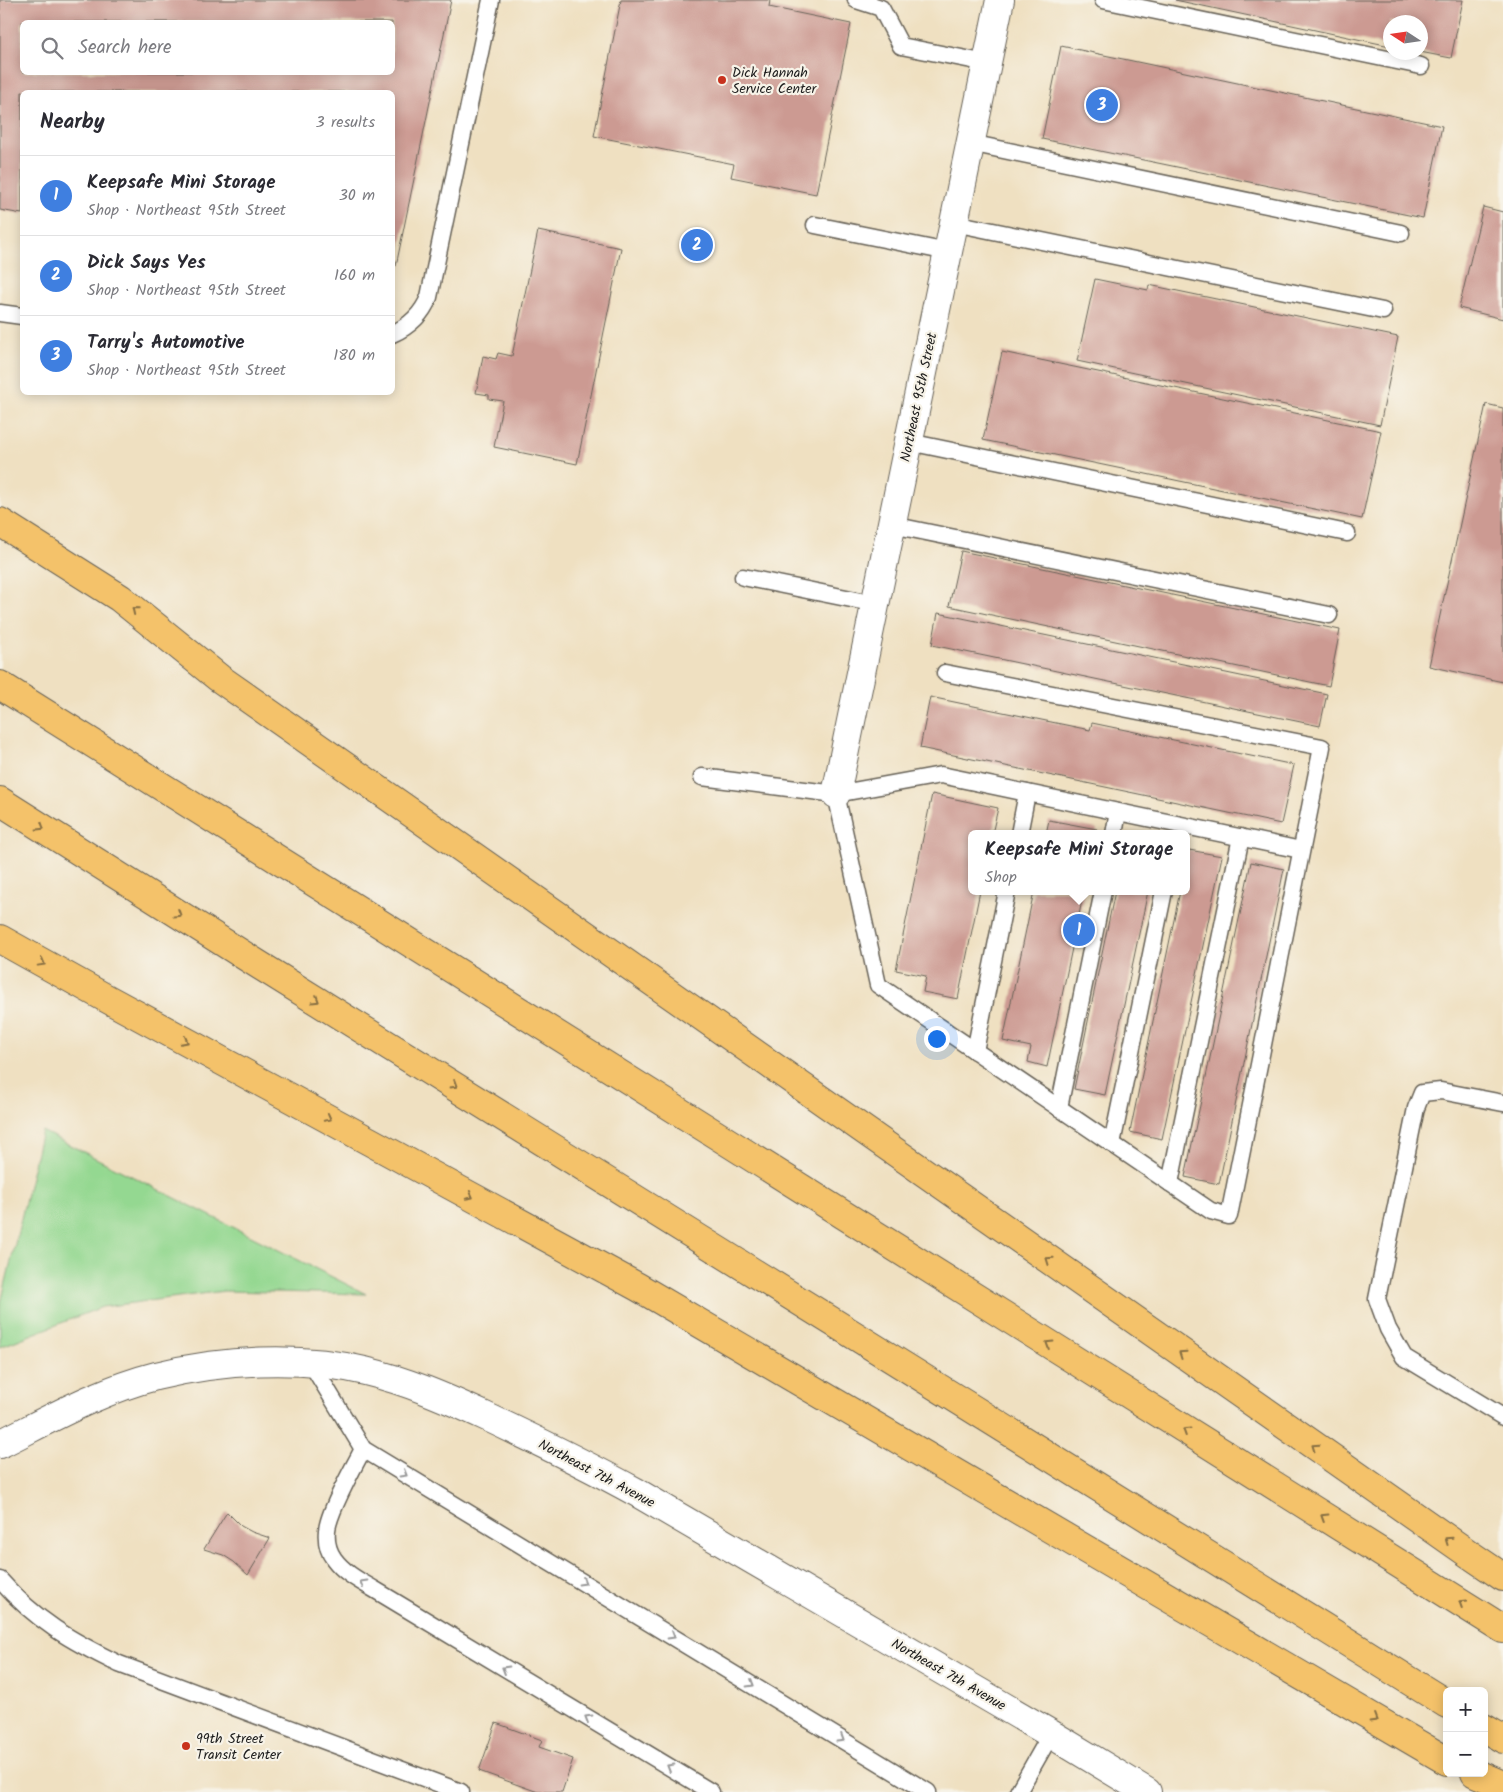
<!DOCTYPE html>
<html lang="en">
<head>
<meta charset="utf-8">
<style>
	:root { --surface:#fff; --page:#f2f2f3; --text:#2b2b33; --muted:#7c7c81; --line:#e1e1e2; --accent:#111827 }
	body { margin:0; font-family:Kalam,sans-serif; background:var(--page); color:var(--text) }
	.controls { position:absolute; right:15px; bottom:15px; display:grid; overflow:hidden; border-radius:8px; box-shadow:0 2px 12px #0003 }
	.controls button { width:45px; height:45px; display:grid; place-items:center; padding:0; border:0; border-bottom:1px solid var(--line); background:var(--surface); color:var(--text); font:25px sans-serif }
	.compass { position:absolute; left:1383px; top:15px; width:45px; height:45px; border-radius:50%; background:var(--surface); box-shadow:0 2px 12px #0003; rotate:282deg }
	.you { position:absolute; left:936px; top:1038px; width:18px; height:18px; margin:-12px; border:4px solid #fff; border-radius:50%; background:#1a73e8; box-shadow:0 0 0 8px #1a73e833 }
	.badge { display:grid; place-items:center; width:32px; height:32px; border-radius:50%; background:var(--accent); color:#fff; font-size:16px; font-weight:700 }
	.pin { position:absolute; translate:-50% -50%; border:2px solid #fff; box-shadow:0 1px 5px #0006 }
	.popup { position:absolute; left:968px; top:830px; width:222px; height:65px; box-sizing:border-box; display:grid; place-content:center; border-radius:8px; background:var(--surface); filter:drop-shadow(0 1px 4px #0005); font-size:16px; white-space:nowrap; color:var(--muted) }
	.popup b { font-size:19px; color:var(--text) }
	.popup::after { content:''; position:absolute; left:50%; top:100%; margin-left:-10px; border:10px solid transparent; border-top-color:var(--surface) }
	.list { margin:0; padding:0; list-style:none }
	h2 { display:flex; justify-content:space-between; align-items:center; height:65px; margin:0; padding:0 20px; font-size:21px }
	h2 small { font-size:16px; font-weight:400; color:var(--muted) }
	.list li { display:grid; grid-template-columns:32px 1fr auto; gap:15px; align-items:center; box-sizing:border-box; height:80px; padding:0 20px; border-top:1px solid var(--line) }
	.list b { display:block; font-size:19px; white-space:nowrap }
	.list p { margin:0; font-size:16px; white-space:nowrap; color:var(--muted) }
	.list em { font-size:16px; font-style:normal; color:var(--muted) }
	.icon { flex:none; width:28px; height:28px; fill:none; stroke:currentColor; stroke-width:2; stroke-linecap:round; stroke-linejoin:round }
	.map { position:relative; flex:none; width:1503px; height:1792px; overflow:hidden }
	.search { position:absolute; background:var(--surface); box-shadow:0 2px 12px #0003; left:20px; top:20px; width:375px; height:55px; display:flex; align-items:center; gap:12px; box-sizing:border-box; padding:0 18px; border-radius:8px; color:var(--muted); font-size:19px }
	.panel { position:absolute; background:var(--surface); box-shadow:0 2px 12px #0003; left:20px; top:90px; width:375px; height:305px; border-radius:8px }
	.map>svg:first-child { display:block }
</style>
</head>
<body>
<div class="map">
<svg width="1503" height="1792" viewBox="0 0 1503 1792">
	<rect width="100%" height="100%" fill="#f7f3e8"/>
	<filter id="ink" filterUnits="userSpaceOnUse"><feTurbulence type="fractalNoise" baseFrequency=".02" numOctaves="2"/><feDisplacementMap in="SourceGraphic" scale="10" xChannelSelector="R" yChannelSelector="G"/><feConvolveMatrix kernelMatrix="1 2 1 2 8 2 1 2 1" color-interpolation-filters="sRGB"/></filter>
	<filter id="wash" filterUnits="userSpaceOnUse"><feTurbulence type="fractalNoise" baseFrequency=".0096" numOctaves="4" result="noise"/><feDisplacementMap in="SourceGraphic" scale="20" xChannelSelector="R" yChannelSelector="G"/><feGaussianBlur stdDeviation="1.12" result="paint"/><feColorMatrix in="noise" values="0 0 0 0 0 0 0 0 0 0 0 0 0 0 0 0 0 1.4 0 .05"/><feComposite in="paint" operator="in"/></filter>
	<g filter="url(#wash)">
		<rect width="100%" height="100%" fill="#efe0c1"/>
		<polygon fill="#94d891" stroke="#587a56" points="42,1131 366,1294 224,1291 102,1307 0,1347 0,1307"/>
		<g id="blocks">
			<g fill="#cc9a92" fill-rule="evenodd">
				<path d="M0,0H451L396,266L392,265V92H22V214L0,210ZM22,22H392V72H22Z"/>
				<polygon points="621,0 770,0 769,7 851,24 816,194 731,177 734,164 594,136"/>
				<polygon points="1175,0 1463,0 1451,58 1420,52 1420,22 1390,22 1390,46"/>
				<polygon points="1061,46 1442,126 1423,218 1042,139"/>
				<polygon points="1483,207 1503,212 1503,319 1459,308"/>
				<polygon points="538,231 621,248 577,464 494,447 503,401 489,399 489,395 476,393 483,356 496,359 498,353 512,356"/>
				<polygon points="1095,279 1148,290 1149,285 1398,337 1380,425 1077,361"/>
				<polygon points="1002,352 1381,431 1362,519 983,440"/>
				<polygon points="1486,404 1503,408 1503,682 1429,666"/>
				<polygon points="961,551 1340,630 1329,686 949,606"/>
				<polygon points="938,613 1327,694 1320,726 932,645"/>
				<polygon points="930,697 1090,730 1092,723 1294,765 1281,824 920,748"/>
				<polygon points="932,794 998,808 992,834 972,834 972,891 980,891 958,999 923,992 926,976 896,970"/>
				<polygon points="1049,820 1097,829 1096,834 1046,834"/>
				<polygon points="1189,850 1222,856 1162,1139 1130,1132 1180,891 1186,891 1186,861"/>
				<polygon points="1251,862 1284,869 1219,1184 1185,1177"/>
				<polygon points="1034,891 1084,891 1047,1067 1028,1062 1031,1047 1003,1041"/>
				<polygon points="1115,891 1148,891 1105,1095 1074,1089"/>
				<polygon points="227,1512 241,1526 252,1532 270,1538 248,1575 234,1562 223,1555 204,1549"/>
				<polygon points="496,1723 542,1740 539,1747 573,1759 562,1792 538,1792 479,1771"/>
			</g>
		</g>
	</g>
	<g filter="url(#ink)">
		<use href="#blocks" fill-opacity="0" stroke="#666156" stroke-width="1"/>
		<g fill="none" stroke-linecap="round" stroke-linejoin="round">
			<g stroke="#666156" stroke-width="19">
				<g id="service">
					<polyline points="856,0 881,8 901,46 987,63"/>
					<polyline points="1103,0 1421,66"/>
					<polyline points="970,143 1401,233"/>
					<polyline points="954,223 1383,311"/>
					<polyline points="815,225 948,252"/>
					<polyline points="0,313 22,316"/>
					<path d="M392,334C410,326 422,315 429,297L491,0"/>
					<polyline points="909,442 1347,533"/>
					<polyline points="892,525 1329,615"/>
					<polyline points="743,577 876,604"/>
					<polyline points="702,777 836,794 941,775 1301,850"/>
					<polyline points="836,794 878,985 1211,1211 1229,1216 1322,747 945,673"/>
					<polyline points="1019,834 1027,793"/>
					<polyline points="1114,834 1118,812"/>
					<polyline points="975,1051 1007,891"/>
					<polyline points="1503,1103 1441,1091 1422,1093 1416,1108 1377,1299 1388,1329 1404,1357 1503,1417"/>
					<polyline points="1059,1108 1103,891"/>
					<polyline points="1112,1144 1164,891"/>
					<polyline points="1170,1183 1241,837"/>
					<polyline points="311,1363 363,1449 928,1792"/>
					<path d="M363,1449C353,1468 329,1511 327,1530C326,1540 328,1551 334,1559C345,1574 362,1582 377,1591L711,1792"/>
					<path d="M0,1580C35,1620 71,1641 119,1664L461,1792"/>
					<polyline points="1018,1792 1051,1734"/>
				</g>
			</g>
			<g stroke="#666156" stroke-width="30">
				<polyline id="minor" points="836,794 1000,0"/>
			</g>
			<g stroke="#666156" stroke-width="30">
				<path id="tertiary" d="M0,1444C50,1419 101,1390 156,1376C221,1360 299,1355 365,1371C407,1381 446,1398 485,1416C536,1440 587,1465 636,1492L1051,1734L1147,1792"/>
			</g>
			<g stroke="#666156" stroke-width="30">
				<g id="motorway">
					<polyline points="0,522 120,598 219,678 1469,1554 1503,1577"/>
					<polyline points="0,685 1503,1629"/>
					<polyline points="0,801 256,963 1447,1704"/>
					<polyline points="0,939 104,997 638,1287 1447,1761"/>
					<polyline points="1484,1728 1503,1739"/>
					<polyline points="1475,1773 1503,1785"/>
				</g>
			</g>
			<use href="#service" stroke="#fff" stroke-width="16"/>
			<use href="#minor" stroke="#fff" stroke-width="28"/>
			<use href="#tertiary" stroke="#fff" stroke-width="28"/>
			<use href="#motorway" stroke="#f4c26a" stroke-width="28"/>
		</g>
		<defs><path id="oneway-chevron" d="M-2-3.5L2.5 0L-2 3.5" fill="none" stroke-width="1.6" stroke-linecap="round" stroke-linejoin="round" transform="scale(1.25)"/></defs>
		<g stroke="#886f43">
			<use href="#oneway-chevron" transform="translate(135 610) rotate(-141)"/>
			<use href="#oneway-chevron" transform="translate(41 827) rotate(32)"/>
			<use href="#oneway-chevron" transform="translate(178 914) rotate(32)"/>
			<use href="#oneway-chevron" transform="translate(42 963) rotate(29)"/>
			<use href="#oneway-chevron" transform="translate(316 1000) rotate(32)"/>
			<use href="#oneway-chevron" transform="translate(185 1041) rotate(28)"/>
			<use href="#oneway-chevron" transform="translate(454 1085) rotate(32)"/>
			<use href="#oneway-chevron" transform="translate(328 1118) rotate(28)"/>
			<use href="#oneway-chevron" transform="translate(470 1196) rotate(28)"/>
			<use href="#oneway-chevron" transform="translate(1049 1260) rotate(-145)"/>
			<use href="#oneway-chevron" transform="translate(1049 1344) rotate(-148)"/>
			<use href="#oneway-chevron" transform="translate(1182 1354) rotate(-145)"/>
			<use href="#oneway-chevron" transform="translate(1186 1431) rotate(-148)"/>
			<use href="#oneway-chevron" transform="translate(1315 1447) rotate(-145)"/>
			<use href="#oneway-chevron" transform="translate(1324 1517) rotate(-148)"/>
			<use href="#oneway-chevron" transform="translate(1448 1540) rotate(-145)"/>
			<use href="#oneway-chevron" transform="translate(1462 1603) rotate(-148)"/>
			<use href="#oneway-chevron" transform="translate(1374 1719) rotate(31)"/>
		</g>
		<g stroke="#999">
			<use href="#oneway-chevron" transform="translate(404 1474) rotate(31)"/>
			<use href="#oneway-chevron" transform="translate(583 1582) rotate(31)"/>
			<use href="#oneway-chevron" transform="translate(363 1583) rotate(-149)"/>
			<use href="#oneway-chevron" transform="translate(672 1636) rotate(31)"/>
			<use href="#oneway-chevron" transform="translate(505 1669) rotate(-149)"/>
			<use href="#oneway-chevron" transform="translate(751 1684) rotate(31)"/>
			<use href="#oneway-chevron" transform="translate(588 1718) rotate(-149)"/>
			<use href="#oneway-chevron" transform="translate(841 1739) rotate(32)"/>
			<use href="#oneway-chevron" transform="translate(670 1767) rotate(-149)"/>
		</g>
	</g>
	<g fill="#c8321e" stroke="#f7f3e8" stroke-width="2">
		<circle cx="722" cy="80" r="5"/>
		<circle cx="186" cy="1746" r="5"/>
	</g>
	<g text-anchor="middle" stroke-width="4.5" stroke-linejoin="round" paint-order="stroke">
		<g font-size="14" fill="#1c1c1c" stroke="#f7f3e8" text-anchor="start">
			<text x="732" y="77">Dick Hannah<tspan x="732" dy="16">Service Center</tspan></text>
			<text x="196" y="1743">99th Street<tspan x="196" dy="16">Transit Center</tspan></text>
		</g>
		<g font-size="14" fill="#1c1c1c" stroke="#f7f3e8">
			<text transform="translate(918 397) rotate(-78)" y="5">Northeast 95th Street</text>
			<text transform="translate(597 1473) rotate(28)" y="5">Northeast 7th Avenue</text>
			<text transform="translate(949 1674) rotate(30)" y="5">Northeast 7th Avenue</text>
		</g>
	</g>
</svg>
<div class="controls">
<button>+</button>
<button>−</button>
</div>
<svg class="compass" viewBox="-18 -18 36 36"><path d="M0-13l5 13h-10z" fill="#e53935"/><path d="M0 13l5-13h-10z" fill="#7c7c81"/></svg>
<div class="you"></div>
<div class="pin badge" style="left:1079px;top:930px;background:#3f7fe0">1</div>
<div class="popup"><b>Keepsafe Mini Storage</b>Shop</div>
<div class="pin badge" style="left:697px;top:245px;background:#3f7fe0">2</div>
<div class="pin badge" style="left:1102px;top:105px;background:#3f7fe0">3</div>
<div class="search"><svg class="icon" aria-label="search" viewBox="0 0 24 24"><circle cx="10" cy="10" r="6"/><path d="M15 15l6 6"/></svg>Search here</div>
<section class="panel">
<h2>Nearby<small>3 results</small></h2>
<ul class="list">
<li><span class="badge" style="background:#3f7fe0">1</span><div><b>Keepsafe Mini Storage</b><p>Shop · Northeast 95th Street</p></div><em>30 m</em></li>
<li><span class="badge" style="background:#3f7fe0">2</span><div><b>Dick Says Yes</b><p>Shop · Northeast 95th Street</p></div><em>160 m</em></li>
<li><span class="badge" style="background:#3f7fe0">3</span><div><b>Tarry's Automotive</b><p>Shop · Northeast 95th Street</p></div><em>180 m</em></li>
</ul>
</section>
</div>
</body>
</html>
